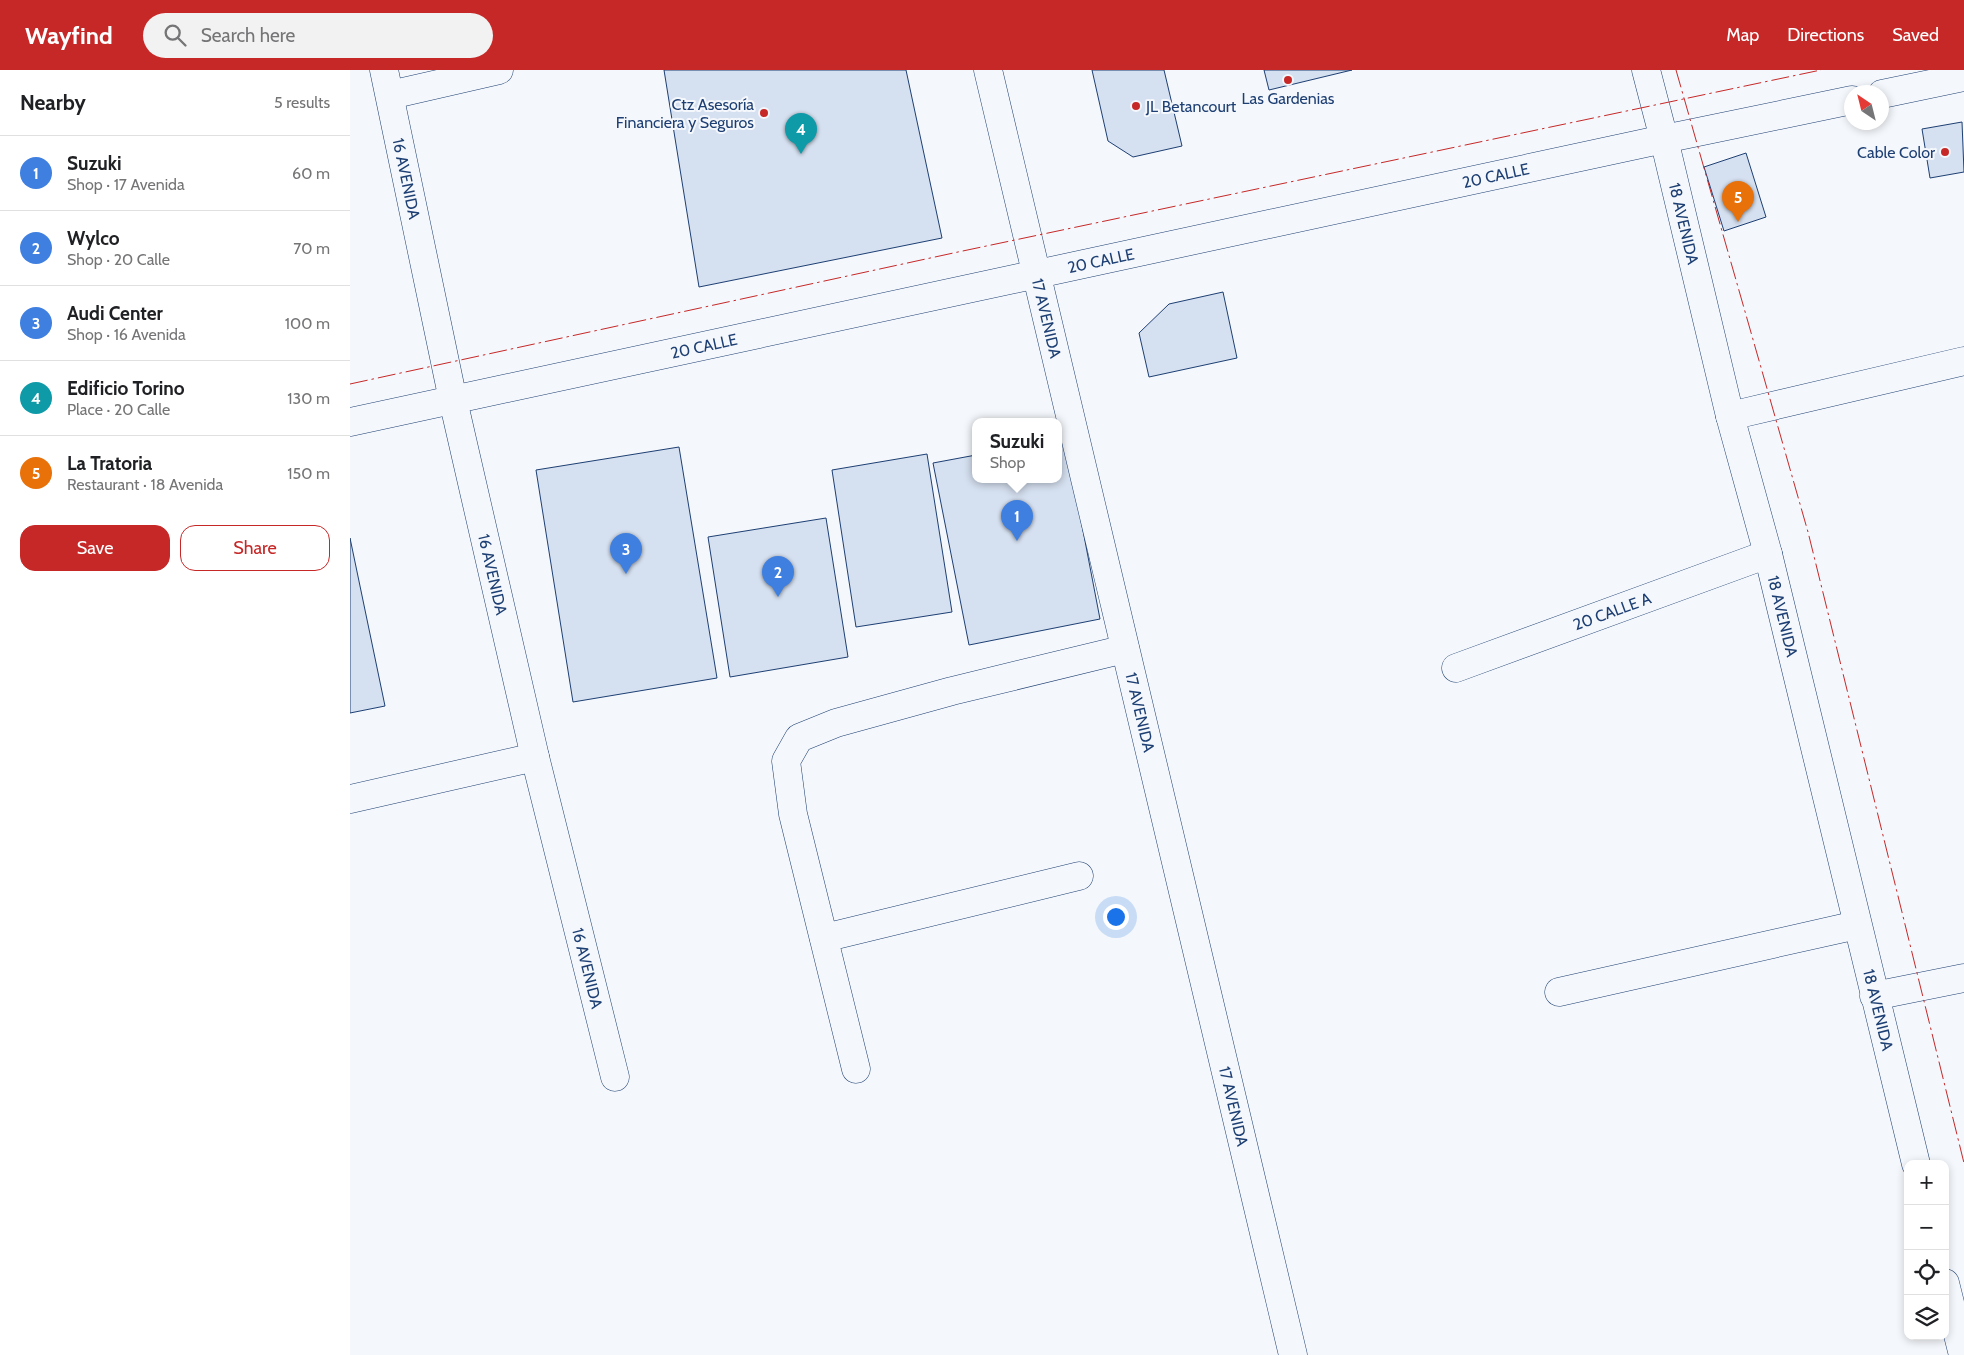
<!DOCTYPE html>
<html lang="en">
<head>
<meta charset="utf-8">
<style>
	:root { --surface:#fff; --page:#f2f2f2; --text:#202124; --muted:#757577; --line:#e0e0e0; --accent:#c62828 }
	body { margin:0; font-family:Cabin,sans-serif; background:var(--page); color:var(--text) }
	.controls { position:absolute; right:15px; bottom:15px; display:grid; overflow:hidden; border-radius:10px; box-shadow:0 2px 8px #0003 }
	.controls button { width:45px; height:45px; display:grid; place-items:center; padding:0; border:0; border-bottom:1px solid var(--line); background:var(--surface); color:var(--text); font:25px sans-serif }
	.compass { position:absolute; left:1494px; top:15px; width:45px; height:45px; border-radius:50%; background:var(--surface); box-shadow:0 2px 8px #0003; rotate:325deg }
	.you { position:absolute; left:765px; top:846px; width:18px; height:18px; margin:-12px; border:4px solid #fff; border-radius:50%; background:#1a73e8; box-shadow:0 0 0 8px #1a73e833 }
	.badge { display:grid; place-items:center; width:32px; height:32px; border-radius:50%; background:var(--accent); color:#fff; font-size:16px; font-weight:700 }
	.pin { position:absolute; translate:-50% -41px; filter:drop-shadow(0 1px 2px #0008) }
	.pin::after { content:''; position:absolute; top:26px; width:18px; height:15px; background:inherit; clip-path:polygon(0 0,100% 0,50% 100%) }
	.popup { position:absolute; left:622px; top:348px; width:90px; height:65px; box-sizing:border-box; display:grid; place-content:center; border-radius:10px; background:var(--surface); filter:drop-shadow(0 1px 4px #0005); font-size:16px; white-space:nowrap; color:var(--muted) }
	.popup b { font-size:19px; color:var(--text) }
	.popup::after { content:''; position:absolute; left:50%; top:100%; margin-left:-10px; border:10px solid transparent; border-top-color:var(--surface) }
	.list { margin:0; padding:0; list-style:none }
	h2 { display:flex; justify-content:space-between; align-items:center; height:65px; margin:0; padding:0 20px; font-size:21px }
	h2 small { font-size:16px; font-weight:400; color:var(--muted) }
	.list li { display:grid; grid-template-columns:32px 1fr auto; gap:15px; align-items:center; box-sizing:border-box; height:75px; padding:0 20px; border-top:1px solid var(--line) }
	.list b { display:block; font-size:19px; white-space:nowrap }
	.list p { margin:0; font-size:16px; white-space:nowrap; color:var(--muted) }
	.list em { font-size:16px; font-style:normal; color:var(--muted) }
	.actions { display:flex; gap:10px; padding:15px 20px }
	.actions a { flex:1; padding:11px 0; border:1px solid var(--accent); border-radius:15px; text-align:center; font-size:18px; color:var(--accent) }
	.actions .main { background:var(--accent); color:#fff }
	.icon { flex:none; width:28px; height:28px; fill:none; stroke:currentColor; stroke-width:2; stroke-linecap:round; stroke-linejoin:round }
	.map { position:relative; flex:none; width:1614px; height:1285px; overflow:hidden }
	header { display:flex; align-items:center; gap:30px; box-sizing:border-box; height:70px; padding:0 25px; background:var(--accent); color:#fff }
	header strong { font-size:24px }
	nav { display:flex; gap:28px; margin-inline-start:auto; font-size:18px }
	.search { width:350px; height:45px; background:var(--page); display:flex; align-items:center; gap:12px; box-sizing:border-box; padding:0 18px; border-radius:28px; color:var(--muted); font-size:19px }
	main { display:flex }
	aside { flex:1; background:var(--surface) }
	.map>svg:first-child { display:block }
</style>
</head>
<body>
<header>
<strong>Wayfind</strong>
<div class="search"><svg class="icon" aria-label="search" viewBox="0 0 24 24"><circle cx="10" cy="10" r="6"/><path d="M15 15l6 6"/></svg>Search here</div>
<nav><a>Map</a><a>Directions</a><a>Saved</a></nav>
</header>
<main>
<aside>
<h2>Nearby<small>5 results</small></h2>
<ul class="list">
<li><span class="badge" style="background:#3f7fe0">1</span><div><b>Suzuki</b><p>Shop · 17 Avenida</p></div><em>60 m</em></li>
<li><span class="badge" style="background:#3f7fe0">2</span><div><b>Wylco</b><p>Shop · 20 Calle</p></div><em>70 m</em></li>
<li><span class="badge" style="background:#3f7fe0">3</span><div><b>Audi Center</b><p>Shop · 16 Avenida</p></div><em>100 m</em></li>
<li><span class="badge" style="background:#0f9aa8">4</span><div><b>Edificio Torino</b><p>Place · 20 Calle</p></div><em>130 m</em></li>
<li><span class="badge" style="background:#e8710a">5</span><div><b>La Tratoria</b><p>Restaurant · 18 Avenida</p></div><em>150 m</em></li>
</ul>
<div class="actions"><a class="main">Save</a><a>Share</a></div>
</aside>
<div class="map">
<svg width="1614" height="1285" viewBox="0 0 1614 1285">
	<rect width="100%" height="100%" fill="#f4f7fb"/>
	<g fill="#d5e0f0" stroke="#1d3f73">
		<polygon points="314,0 556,0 592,168 349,217"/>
		<polygon points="742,0 814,0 832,76 783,87 758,71"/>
		<polygon points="914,0 1002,0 919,20"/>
		<polygon points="1612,52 1614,102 1580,108 1572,59"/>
		<polygon points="1396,83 1416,147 1374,161 1354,97"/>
		<polygon points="873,222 887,288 799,307 789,263 819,234"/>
		<polygon points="715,367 750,549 619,575 583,393 626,385 626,410 708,410 708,369"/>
		<polygon points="329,377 367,608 223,632 186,400"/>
		<polygon points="577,384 602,542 506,557 482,400"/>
		<polygon points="476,448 498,587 380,607 358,467"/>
		<polygon points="0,468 35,636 0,643"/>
	</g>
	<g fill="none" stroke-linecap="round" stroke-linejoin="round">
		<g stroke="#1d3f73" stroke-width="29">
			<g id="minor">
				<path id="s1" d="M34,0L103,330L185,687L265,1007"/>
				<path id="s2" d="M638,0L943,1285"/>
				<polyline points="40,25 149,0"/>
				<polyline points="1380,346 1614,291"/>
				<path id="s3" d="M0,352L1314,69L1380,346L1418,484L1566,1094"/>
				<path id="s4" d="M1106,598L1418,484"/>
				<polyline points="0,729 185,687"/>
				<polyline points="474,868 729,806"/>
				<polyline points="1209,922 1507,855"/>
				<polyline points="1524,926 1614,908"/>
				<polyline points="506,999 443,744 436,691 449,668 486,653 602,621 775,579"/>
				<polyline points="1595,1213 1613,1285"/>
			</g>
		</g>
		<g stroke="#1d3f73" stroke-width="29">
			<g id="major">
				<polyline points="1296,0 1314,69 1502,30"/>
				<polyline points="1532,24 1614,7"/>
			</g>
		</g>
		<use href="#minor" stroke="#f4f7fb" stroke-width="28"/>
		<use href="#major" stroke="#f4f7fb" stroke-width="28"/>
		<g stroke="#c62828" stroke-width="1" stroke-dasharray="18 4 2.5 4" stroke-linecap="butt">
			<polyline points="1326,0 1458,462 1614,1093"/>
			<polyline points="0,314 608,182 1471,0"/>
		</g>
	</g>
	<g fill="#c62828" stroke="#f4f7fb" stroke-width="2">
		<circle cx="938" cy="10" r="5"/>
		<circle cx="786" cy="36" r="5"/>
		<circle cx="414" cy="43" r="5"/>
		<circle cx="1595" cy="82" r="5"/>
	</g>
	<g text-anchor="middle" stroke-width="4" stroke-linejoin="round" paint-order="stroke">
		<g font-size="16" fill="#1d3f73" stroke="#f4f7fb" text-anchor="end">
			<text x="938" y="34" text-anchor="middle">Las Gardenias</text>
			<text x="404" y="40">Ctz Asesoría<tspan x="404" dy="18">Financiera y Seguros</tspan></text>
			<text x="796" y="42" text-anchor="start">JL Betancourt</text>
			<text x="1585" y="88">Cable Color</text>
		</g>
		<g font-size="16" fill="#1d3f73" stroke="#f4f7fb">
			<text dy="6" stroke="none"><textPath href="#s3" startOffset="1172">20 CALLE</textPath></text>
			<text dy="6" stroke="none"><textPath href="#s1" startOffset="111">16 AVENIDA</textPath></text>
			<text dy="6" stroke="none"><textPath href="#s3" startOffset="1431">18 AVENIDA</textPath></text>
			<text dy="6" stroke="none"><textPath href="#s3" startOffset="768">20 CALLE</textPath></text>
			<text dy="6" stroke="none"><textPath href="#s2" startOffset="255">17 AVENIDA</textPath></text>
			<text dy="6" stroke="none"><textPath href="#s3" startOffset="362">20 CALLE</textPath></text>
			<text dy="6" stroke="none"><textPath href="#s1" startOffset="516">16 AVENIDA</textPath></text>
			<text dy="6" stroke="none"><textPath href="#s4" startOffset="166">20 CALLE A</textPath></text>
			<text dy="6" stroke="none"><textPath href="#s3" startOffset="1836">18 AVENIDA</textPath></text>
			<text dy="6" stroke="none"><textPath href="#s2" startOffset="660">17 AVENIDA</textPath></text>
			<text dy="6" stroke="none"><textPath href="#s1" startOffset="921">16 AVENIDA</textPath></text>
			<text dy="6" stroke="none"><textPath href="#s3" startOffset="2241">18 AVENIDA</textPath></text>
			<text dy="6" stroke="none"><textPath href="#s2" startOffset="1065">17 AVENIDA</textPath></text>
		</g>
	</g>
</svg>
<div class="controls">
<button>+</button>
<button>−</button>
<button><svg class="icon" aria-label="locate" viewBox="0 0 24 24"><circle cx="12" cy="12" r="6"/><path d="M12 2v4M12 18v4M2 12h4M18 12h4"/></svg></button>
<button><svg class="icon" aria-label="layers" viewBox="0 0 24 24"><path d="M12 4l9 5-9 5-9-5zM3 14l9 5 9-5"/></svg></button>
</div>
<svg class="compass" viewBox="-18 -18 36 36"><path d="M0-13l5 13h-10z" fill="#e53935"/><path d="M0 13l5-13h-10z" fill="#757577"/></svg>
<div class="you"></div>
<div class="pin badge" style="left:667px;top:471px;background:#3f7fe0">1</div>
<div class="popup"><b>Suzuki</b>Shop</div>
<div class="pin badge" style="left:428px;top:527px;background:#3f7fe0">2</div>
<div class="pin badge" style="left:276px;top:504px;background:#3f7fe0">3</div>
<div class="pin badge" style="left:451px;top:84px;background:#0f9aa8">4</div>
<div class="pin badge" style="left:1388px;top:152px;background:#e8710a">5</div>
</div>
</main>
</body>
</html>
